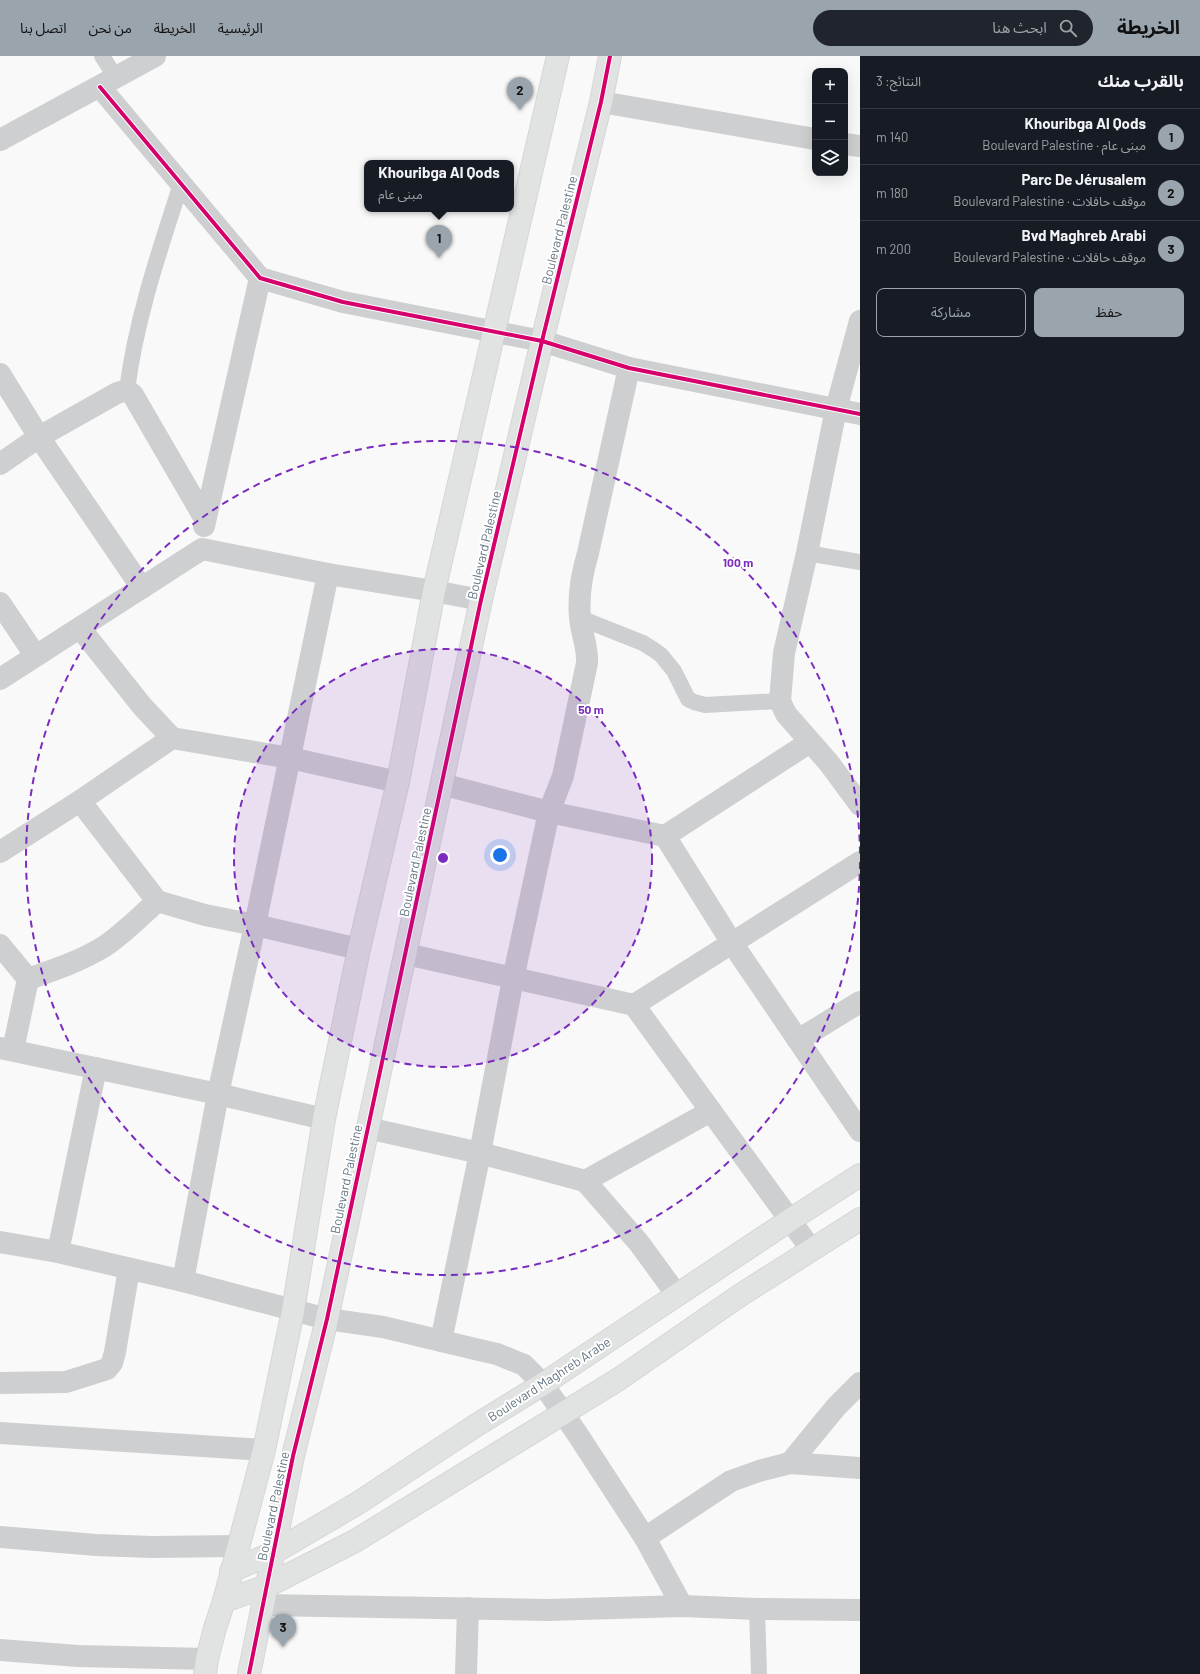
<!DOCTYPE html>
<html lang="ar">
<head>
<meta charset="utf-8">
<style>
	:root { --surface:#171b24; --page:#20242c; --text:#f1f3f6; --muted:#9ea1a6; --line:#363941; --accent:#99a4ac }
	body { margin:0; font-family:Barlow,"Noto Sans Arabic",sans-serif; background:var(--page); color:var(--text); direction:rtl }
	.controls { position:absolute; right:12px; top:12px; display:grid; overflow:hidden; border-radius:8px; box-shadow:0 4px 16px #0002 }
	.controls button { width:36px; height:36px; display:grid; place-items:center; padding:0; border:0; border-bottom:1px solid var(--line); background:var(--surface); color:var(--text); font:20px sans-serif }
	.you { position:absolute; left:500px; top:799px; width:14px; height:14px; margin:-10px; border:3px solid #fff; border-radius:50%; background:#1a73e8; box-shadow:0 0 0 6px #1a73e833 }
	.badge { display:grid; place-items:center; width:26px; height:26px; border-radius:50%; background:var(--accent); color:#111; font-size:13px; font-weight:700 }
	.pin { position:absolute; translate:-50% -33px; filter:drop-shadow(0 1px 2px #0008) }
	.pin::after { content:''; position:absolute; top:21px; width:14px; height:12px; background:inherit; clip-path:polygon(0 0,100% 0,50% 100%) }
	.popup { position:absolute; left:364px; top:104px; width:150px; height:52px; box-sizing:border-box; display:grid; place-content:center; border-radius:8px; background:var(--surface); filter:drop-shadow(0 1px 3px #0005); font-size:13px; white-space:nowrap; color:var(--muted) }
	.popup b { font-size:15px; color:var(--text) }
	.popup::after { content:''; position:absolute; left:50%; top:100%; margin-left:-8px; border:8px solid transparent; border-top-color:var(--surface) }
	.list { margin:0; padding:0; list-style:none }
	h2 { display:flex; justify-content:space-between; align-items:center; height:52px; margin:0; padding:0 16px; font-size:17px }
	h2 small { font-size:13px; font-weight:400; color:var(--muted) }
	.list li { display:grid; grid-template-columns:26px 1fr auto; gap:12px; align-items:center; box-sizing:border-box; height:56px; padding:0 16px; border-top:1px solid var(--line) }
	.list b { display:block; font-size:15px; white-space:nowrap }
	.list p { margin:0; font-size:13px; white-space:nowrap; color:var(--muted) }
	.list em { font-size:13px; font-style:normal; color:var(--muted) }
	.actions { display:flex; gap:8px; padding:12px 16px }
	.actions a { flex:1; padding:9px 0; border:1px solid var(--accent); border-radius:8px; text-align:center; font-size:14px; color:var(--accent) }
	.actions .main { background:var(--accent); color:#111 }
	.icon { flex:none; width:22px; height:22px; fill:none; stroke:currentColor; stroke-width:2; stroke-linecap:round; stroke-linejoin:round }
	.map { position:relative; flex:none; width:860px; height:1618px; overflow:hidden; direction:ltr }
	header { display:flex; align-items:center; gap:24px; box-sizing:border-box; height:56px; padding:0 20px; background:var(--accent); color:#111 }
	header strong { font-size:19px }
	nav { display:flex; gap:22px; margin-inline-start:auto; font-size:14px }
	.search { width:280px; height:36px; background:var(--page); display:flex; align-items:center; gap:10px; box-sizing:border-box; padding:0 14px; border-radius:22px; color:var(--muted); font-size:15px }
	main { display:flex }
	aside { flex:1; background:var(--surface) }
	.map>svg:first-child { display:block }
</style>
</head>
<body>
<header>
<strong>الخريطة</strong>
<div class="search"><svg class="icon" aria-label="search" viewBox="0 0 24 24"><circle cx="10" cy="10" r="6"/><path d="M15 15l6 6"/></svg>ابحث هنا</div>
<nav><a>الرئيسية</a><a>الخريطة</a><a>من نحن</a><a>اتصل بنا</a></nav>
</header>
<main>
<aside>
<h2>بالقرب منك<small>النتائج: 3</small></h2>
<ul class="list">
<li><span class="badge">1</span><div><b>Khouribga Al Qods</b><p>مبنى عام · Boulevard Palestine</p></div><em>140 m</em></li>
<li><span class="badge">2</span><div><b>Parc De Jérusalem</b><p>موقف حافلات · Boulevard Palestine</p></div><em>180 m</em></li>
<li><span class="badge">3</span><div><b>Bvd Maghreb Arabi</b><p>موقف حافلات · Boulevard Palestine</p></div><em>200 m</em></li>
</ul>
<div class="actions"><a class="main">حفظ</a><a>مشاركة</a></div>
</aside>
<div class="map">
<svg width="860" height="1618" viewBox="0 0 860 1618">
	<rect width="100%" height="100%" fill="#f9f9f9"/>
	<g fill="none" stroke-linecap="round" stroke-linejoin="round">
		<g stroke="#d5d6d7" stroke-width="24">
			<g id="secondary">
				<polyline points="231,1515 273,1497 358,1447 475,1370 543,1328 790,1164 860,1119"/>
				<polyline points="224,1545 267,1530 355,1485 619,1323 739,1240 860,1163"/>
				<polyline points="205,1618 207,1603 215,1572 224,1545 264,1394 293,1255 324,1063 359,893 398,726 434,535 558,0"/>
				<polyline points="249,1618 293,1400 327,1263 481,544 542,285 601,46 610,0"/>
			</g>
		</g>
		<g stroke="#cecfd0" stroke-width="16">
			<polyline points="102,0 116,22"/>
			<path d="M127,334C136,263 159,196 181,128"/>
			<polyline points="807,497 860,506"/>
			<polyline points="580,562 643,587 654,594 661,599 674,615 688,643 694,646 705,649 780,645"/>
			<polyline points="757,1553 759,1618"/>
		</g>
		<g stroke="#cecfd0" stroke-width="22">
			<polyline points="100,31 260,222 343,246 542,285 629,312 860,358"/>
			<polyline points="601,46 815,83"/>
			<polyline points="0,84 155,0"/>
			<polyline points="845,88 860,90"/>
			<polyline points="860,265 836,353 807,497 784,597 780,645 786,658 829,707 860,749"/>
			<polyline points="0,318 39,381 142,532"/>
			<polyline points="0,408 39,381 117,337 127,334 133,339 205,463"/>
			<polyline points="204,470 260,222"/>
			<polyline points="0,547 35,599"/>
			<polyline points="80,572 142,650 172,682 290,702 398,726"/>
			<polyline points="0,623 202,493 328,518 434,535 481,544"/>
			<polyline points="441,728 549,756 665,780 732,887 860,1075"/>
			<polyline points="80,745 157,845 205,859 255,869 359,893"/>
			<polyline points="665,780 810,686"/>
			<polyline points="0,796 80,745 172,682"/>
			<polyline points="0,889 28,923 13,994"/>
			<polyline points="406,898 634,949 811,1193"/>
			<path d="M28,923C54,914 81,905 105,890C124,877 140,861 157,845"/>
			<polyline points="634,949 860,806"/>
			<polyline points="798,984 860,946"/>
			<polyline points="0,992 218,1038 324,1063"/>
			<polyline points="367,1072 480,1097 585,1125 639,1187 677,1239"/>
			<polyline points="585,1125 711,1055"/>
			<polyline points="0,1186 58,1196 183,1225 327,1263 383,1271 475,1293 497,1298 524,1309 543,1328 578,1379 645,1482 682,1550"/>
			<polyline points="58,1196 96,1012"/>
			<polyline points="183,1225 218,1038 255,869 328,518"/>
			<path d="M441,1285L480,1097L513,923L549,756L563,720L587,607C588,590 581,577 580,561C578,539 582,517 588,497L629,312"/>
			<polyline points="0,1327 66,1326 107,1313 112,1307 115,1296 129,1213"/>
			<polyline points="0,1377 264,1394"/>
			<polyline points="790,1407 836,1351 860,1327"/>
			<polyline points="0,1481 96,1489 152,1491 238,1490"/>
			<polyline points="645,1482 731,1425 759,1415 790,1407 860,1412"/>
			<polyline points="264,1549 548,1554 682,1550 757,1553 860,1554"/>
			<polyline points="0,1594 78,1600 207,1603"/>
			<polyline points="466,1618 468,1552"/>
		</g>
		<use href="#secondary" stroke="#e1e2e2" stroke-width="22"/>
		<g stroke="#fff" stroke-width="6">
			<g id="cycleway">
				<polyline points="100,31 260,222 343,246 542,285 629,312 860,358"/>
				<polyline points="249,1618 293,1400 327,1263 481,544 542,285 601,46 610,0"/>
			</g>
		</g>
		<use href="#cycleway" stroke="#d6006c" stroke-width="4"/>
	</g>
	<circle cx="443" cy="802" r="209" fill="#7b2cbf" fill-opacity=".12"/>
	<g fill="none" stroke="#7b2cbf" stroke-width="2" stroke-dasharray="7 5">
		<circle cx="443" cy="802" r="209"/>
		<path d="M860 806A417 417 0 1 1 860 798"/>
	</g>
	<g text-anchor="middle" stroke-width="4" stroke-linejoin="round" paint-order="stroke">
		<g font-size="13" fill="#657683" stroke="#fff">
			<text transform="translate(559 174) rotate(-76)" y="5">Boulevard Palestine</text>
			<text transform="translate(484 489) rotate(-77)" y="5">Boulevard Palestine</text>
			<text transform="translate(415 806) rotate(-78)" y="5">Boulevard Palestine</text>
			<text transform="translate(346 1123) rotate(-78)" y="5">Boulevard Palestine</text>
			<text transform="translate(549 1323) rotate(-33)" y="5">Boulevard Maghreb Arabe</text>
			<text transform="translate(273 1450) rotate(-78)" y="5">Boulevard Palestine</text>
		</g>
	</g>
	<circle cx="443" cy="802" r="6" fill="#7b2cbf" stroke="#fff" stroke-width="2"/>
	<g font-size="12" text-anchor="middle" font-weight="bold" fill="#7b2cbf" stroke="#fff" stroke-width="4" stroke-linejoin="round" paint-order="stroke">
		<text x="738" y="511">100 m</text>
		<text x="591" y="658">50 m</text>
	</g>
</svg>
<div class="controls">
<button>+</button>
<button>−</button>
<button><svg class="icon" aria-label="layers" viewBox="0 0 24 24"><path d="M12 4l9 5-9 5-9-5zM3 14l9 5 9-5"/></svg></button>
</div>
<div class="you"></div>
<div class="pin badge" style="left:439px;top:202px">1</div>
<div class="popup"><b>Khouribga Al Qods</b>مبنى عام</div>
<div class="pin badge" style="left:520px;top:54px">2</div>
<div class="pin badge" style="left:283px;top:1591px">3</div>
</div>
</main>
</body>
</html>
